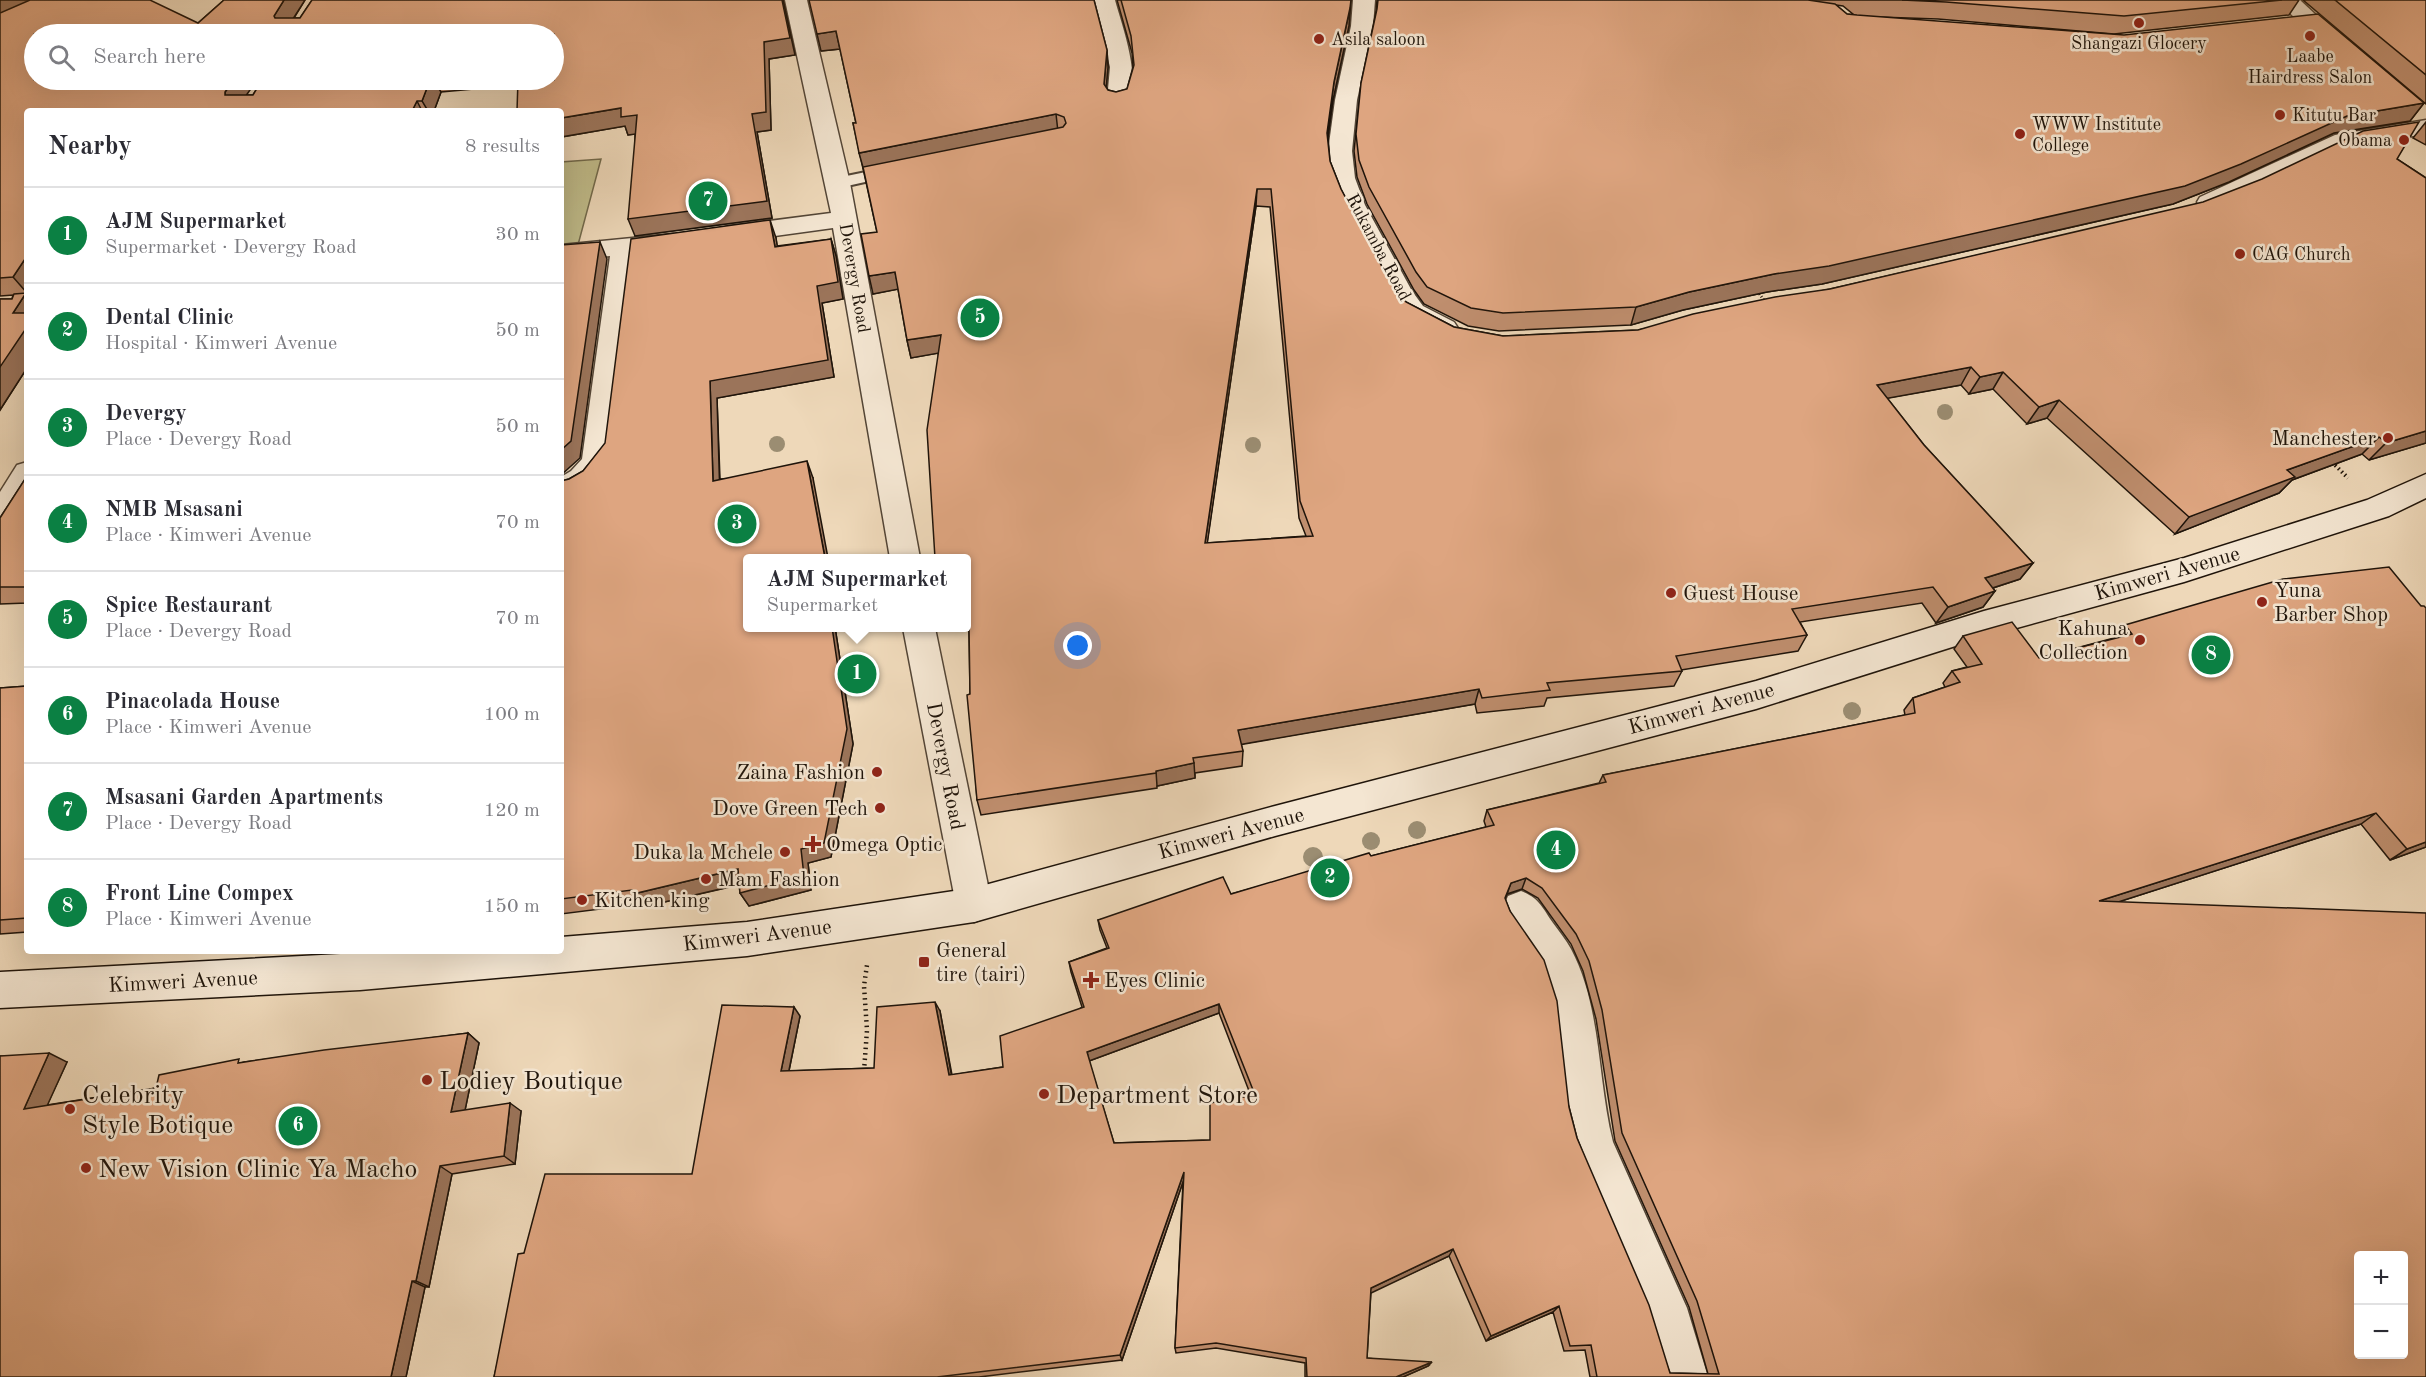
<!DOCTYPE html>
<html lang="en">
<head>
<meta charset="utf-8">
<style>
	:root { --surface:#fff; --page:#f7f7f7; --text:#2b2b33; --muted:#7c7c81; --line:#e1e1e2; --accent:#0b8043 }
	body { margin:0; font-family:"Old Standard TT",serif; background:var(--page); color:var(--text) }
	.controls { position:absolute; right:18px; bottom:18px; display:grid; overflow:hidden; border-radius:6px; box-shadow:0 6px 24px #0002 }
	.controls button { width:54px; height:54px; display:grid; place-items:center; padding:0; border:0; border-bottom:2px solid var(--line); background:var(--surface); color:var(--text); font:30px sans-serif }
	.you { position:absolute; left:1078px; top:646px; width:21px; height:21px; margin:-15px; border:4px solid #fff; border-radius:50%; background:#1a73e8; box-shadow:0 0 0 9px #1a73e833 }
	.badge { display:grid; place-items:center; width:39px; height:39px; border-radius:50%; background:var(--accent); color:#fff; font-size:20px; font-weight:700 }
	.pin { position:absolute; translate:-50% -50%; border:3px solid #fff; box-shadow:0 2px 6px #0006 }
	.popup { position:absolute; left:743px; top:554px; width:228px; height:78px; box-sizing:border-box; display:grid; place-content:center; border-radius:6px; background:var(--surface); filter:drop-shadow(0 2px 4px #0005); font-size:20px; white-space:nowrap; color:var(--muted) }
	.popup b { font-size:22px; color:var(--text) }
	.popup::after { content:''; position:absolute; left:50%; top:100%; margin-left:-12px; border:12px solid transparent; border-top-color:var(--surface) }
	.list { margin:0; padding:0; list-style:none }
	h2 { display:flex; justify-content:space-between; align-items:center; height:78px; margin:0; padding:0 24px; font-size:26px }
	h2 small { font-size:20px; font-weight:400; color:var(--muted) }
	.list li { display:grid; grid-template-columns:39px 1fr auto; gap:18px; align-items:center; box-sizing:border-box; height:96px; padding:0 24px; border-top:2px solid var(--line) }
	.list b { display:block; font-size:22px; white-space:nowrap }
	.list p { margin:0; font-size:20px; white-space:nowrap; color:var(--muted) }
	.list em { font-size:20px; font-style:normal; color:var(--muted) }
	.icon { flex:none; width:33px; height:33px; fill:none; stroke:currentColor; stroke-width:2; stroke-linecap:round; stroke-linejoin:round }
	.map { position:relative; flex:none; width:2426px; height:1377px; overflow:hidden }
	.search { position:absolute; background:var(--surface); box-shadow:0 6px 24px #0002; left:24px; top:24px; width:540px; height:66px; display:flex; align-items:center; gap:15px; box-sizing:border-box; padding:0 21px; border-radius:33px; color:var(--muted); font-size:22px }
	.panel { position:absolute; background:var(--surface); box-shadow:0 6px 24px #0002; left:24px; top:108px; width:540px; height:846px; border-radius:6px }
	.map>svg:first-child { display:block }
</style>
</head>
<body>
<div class="map">
<svg width="2426" height="1377" viewBox="0 0 2426 1377">
	<rect width="100%" height="100%" fill="#eed8b9"/>
	<filter id="stains"><feTurbulence type="fractalNoise" baseFrequency=".00333" numOctaves="4"/><feColorMatrix values="0 0 0 0 .2 0 0 0 0 .09 0 0 0 0 .02 0 0 0 .5 -.17"/></filter>
	<radialGradient id="worn" r=".72"><stop offset=".6" stop-color="#630" stop-opacity="0"/><stop offset="1" stop-color="#630" stop-opacity=".3"/></radialGradient>
	<polygon fill="#c0bc8a" stroke="#70684a" stroke-width="1.5" points="601,159 575,256 561,257 561,162"/>
	<g fill="none" stroke-linecap="round" stroke-linejoin="round">
		<g stroke="#534536" stroke-width="4">
			<polygon id="lane" points="895,166 903,171 901,174 838,188 830,183 832,179"/>
		</g>
		<g stroke="#534536" stroke-width="3">
			<g id="street">
				<polygon points="785,0 807,0 850,183 920,558 890,558 833,228 730,242 721,240 717,234 721,228 730,226 831,213"/>
				<path d="M1093,0H1115C1122,26 1143,81 1126,105L1118,107L1110,105L1107,100L1110,67Z"/>
				<polygon points="1353,0 1375,0 1373,26 1357,100 1352,151 1355,178 1365,205 1412,291 1423,306 1454,322 1458,328 1454,334 1445,337 1436,334 1405,318 1388,294 1341,205 1331,178 1328,151 1335,100 1351,26"/>
				<polygon points="2276,0 2300,0 2348,45 2345,50 2337,52 2329,50"/>
				<polygon points="2426,120 2426,134 2349,146 2218,207 2209,210 2200,207 2197,202 2200,197 2335,135"/>
				<path d="M673,234L682,236L686,242L682,248L636,254L611,460C598,482 586,494 561,499V477L571,471L582,459L610,256L561,261V245Z"/>
				<polygon points="27,462 27,498 11,525 0,528 0,492 17,465"/>
				<polygon points="903,628 935,628 992,905 987,917 974,922 961,917 956,905"/>
				<path d="M1521,891C1539,898 1542,907 1553,923C1559,931 1566,940 1571,949C1602,1008 1597,1079 1613,1142L1687,1308L1708,1377H1664L1644,1310L1573,1145L1566,1115L1554,1010L1547,985L1541,969L1508,920L1503,908L1508,896Z"/>
			</g>
		</g>
		<g stroke="#1f140a" stroke-width="3">
			<polygon id="secondary" points="2426,474 2426,498 2389,516 2184,582 1984,637 1756,709 1275,836 974,922 747,956 360,990 0,1008 0,972 398,951 561,951 561,937 747,922 974,888 1275,806 1756,681 1984,611 2184,558 2367,500"/>
		</g>
		<polyline stroke="#1f140a" stroke-width="3" stroke-dasharray="1 2" stroke-linecap="butt" points="1756,289 1766,303"/>
		<polyline stroke="#1f140a" stroke-width="4" stroke-dasharray="1.5 3" stroke-linecap="butt" points="2332,462 2348,478"/>
		<polyline stroke="#1f140a" stroke-width="4.5" stroke-dasharray="1.5 4" stroke-linecap="butt" points="864,1071 867,1030 864,986 867,965"/>
		<use href="#lane" fill="#f4e6d2" fill-rule="evenodd"/>
		<use href="#street" fill="#f4e6d2" fill-rule="evenodd"/>
		<use href="#secondary" fill="#f4e6d2" fill-rule="evenodd"/>
	</g>
	<g fill="#9b8d72">
		<circle cx="1945" cy="412" r="8"/>
		<circle cx="777" cy="444" r="8"/>
		<circle cx="1253" cy="445" r="8"/>
		<circle cx="1852" cy="711" r="9"/>
		<circle cx="1417" cy="830" r="9"/>
		<circle cx="1371" cy="841" r="9"/>
		<circle cx="1313" cy="857" r="10"/>
	</g>
	<g fill="#bf8e6e" stroke="#1f140a" stroke-width="1.5" fill-rule="evenodd">
		<path d="M0,0L198,23L224,0H305L294,18H300L312,0H783L795,55L769,59L771,130L757,132L772,218L635,236V134L628,135L625,126L561,137V111L518,85L441,92L434,111H27V368L0,410V299H12L13,295L0,296ZM34,34H554V80H262L253,95H246Z"/>
		<path d="M1094,0L1107,50L1108,67L1106,87L1108,90L1116,92L1127,89L1133,67L1132,53L1117,0H1351L1349,26L1333,100L1328,137L1330,161L1341,189L1388,278L1406,302L1454,327L1503,336L1638,330L1830,289L2397,159L2426,178V443L2369,460L2362,454L2292,480L2279,493L2175,534L2047,418L2027,424L1993,389L1969,394L1961,385L1887,398L1924,445L2033,563L2020,579L1993,588L1995,591L1983,607L1936,623L1922,603L1800,622L1807,635L1798,651L1681,670L1682,671L1674,686L1547,698L1544,706L1477,713L1475,704L1241,744L1243,751L1242,766L1195,773V778L1157,786V788L981,815L977,800L970,694L968,577H966V558L938,353L911,358L907,340L898,289L873,294L877,232L853,123H856L840,49L821,51ZM1256,206L1270,207L1299,518L1306,536L1207,543Z"/>
		<path d="M1377,0H2299L2289,15L2114,34L1938,19L1878,17L2424,103L2410,121L2334,133L2229,182L2173,204L1822,284L1767,292L1683,310L1631,325L1499,331L1468,326L1424,304L1414,290L1367,204L1357,177L1354,151L1361,83L1376,12ZM1836,5L1843,6L1854,15L1847,14Z"/>
		<polygon points="2303,0 2426,0 2426,104"/>
		<polygon points="2426,122 2426,145 2413,138"/>
		<polygon points="776,238 777,246 831,239 836,256 843,299 822,303 834,377 717,398 720,479 813,478 747,627 835,627 853,744 831,857 808,863 811,890 749,906 740,893 739,885 643,907 640,904 561,914 561,481 569,479 583,471"/>
		<polygon points="27,476 27,603 0,604 0,518"/>
		<path d="M2421,606L2426,608V847L2390,860L2361,824L2118,902L2426,1377H1590L1585,1350L1564,1351L1553,1312L1486,1341L1449,1256L1371,1292L1367,1358L1428,1366L1403,1377H1305V1363L1216,1348L1176,1353L1175,1348L1183,1182L1122,1360L979,1377H494L524,1253L692,1174L800,1016L789,1071L874,1068L940,1011L952,1075L1003,1067L1082,1007L1071,972L1069,962L1107,948L1100,930L1098,920L1231,894L1371,856L1486,827L1484,821L1487,810L1599,783L1603,775L1905,715L1904,710L1913,698L1945,687L1943,683L1952,671L1967,667L1954,649L1963,636L2039,658L2114,638L2125,625ZM1522,889L1538,898L1571,944L1583,971L1596,1019L1615,1141L1689,1307L1708,1374L1670,1373L1577,1138L1569,1107L1510,911L1505,899L1507,894ZM1219,1013L1251,1096L1210,1140L1114,1143L1089,1061Z"/>
		<polygon points="27,686 27,932 0,934 0,688"/>
		<polygon points="468,1033 479,1043 465,1110 521,1111 515,1164 452,1174 429,1287 425,1287 406,1377 0,1377 0,1056 67,1062 47,1105 156,1088 244,1062"/>
	</g>
	<g fill="#9b745a" stroke="#1f140a" stroke-width="1.5">
		<polygon points="0,0 34,0 0,16"/>
		<polygon points="284,0 305,0 284,33 275,18 274,16"/>
		<polygon points="782,0 783,0 795,55 769,59 771,130 757,132 772,218 635,236 628,219 752,114 764,42"/>
		<polygon points="1350,8 1349,26 1333,100 1326,151 1327,133 1334,82"/>
		<polygon points="836,31 840,49 821,51 817,34"/>
		<polygon points="1107,50 1108,67 1105,101 1104,84"/>
		<polygon points="234,80 257,80 236,110 225,95 225,92"/>
		<polygon points="430,80 434,80 441,92 434,111 428,111 422,101"/>
		<polygon points="417,101 422,111 412,111"/>
		<polygon points="2424,103 2410,121 2334,133 2229,182 2173,204 1822,284 1767,292 1683,310 1631,325 1636,307 1689,292 1774,274 2347,116"/>
		<polygon points="621,108 637,115 644,133 628,135 625,126 561,137 561,118"/>
		<polygon points="1056,114 1058,132 864,171 859,153"/>
		<polygon points="1257,189 1256,206 1205,559 1205,543"/>
		<polygon points="770,220 776,238 780,264 775,247"/>
		<polygon points="831,239 836,256 843,299 822,303 834,377 717,398 720,498 713,481 710,381 817,286"/>
		<polygon points="600,242 607,259 580,458 561,475 561,450"/>
		<polygon points="27,256 27,293 13,277"/>
		<polygon points="895,272 899,289 873,294 869,276"/>
		<polygon points="26,293 27,294 27,368 0,410 0,367 13,313"/>
		<polygon points="941,335 945,352 911,358 907,340"/>
		<polygon points="1971,367 1961,385 1867,402 1877,385"/>
		<polygon points="2003,372 1993,389 1969,394 1980,377"/>
		<polygon points="2059,400 2047,418 2027,424 2039,407"/>
		<polygon points="2426,431 2426,443 2369,460 2386,443"/>
		<polygon points="2379,437 2362,454 2292,480 2279,493 2175,534 2189,517 2287,470"/>
		<polygon points="807,461 813,478 828,558 825,558"/>
		<polygon points="2033,563 2020,579 1974,594 1985,578"/>
		<polygon points="1995,591 1983,607 1936,623 1948,607"/>
		<polygon points="832,627 835,627 853,744 831,857 808,863 811,890 749,906 740,893 801,849"/>
		<polygon points="1479,689 1475,704 1238,745 1238,730"/>
		<polygon points="1194,763 1195,778 1157,786 1156,771"/>
		<polygon points="2376,813 2361,824 2087,912 2099,901"/>
		<polygon points="2426,842 2426,847 2390,860 2407,849"/>
		<polygon points="738,869 746,883 643,907 633,894"/>
		<polygon points="1526,878 1522,889 1507,894 1511,883"/>
		<polygon points="935,1002 940,1011 953,1084 949,1075"/>
		<polygon points="1219,1004 1219,1013 1089,1061 1087,1052"/>
		<polygon points="794,1007 800,1016 787,1080 781,1071"/>
		<polygon points="468,1033 479,1043 463,1120 451,1112"/>
		<polygon points="49,1053 67,1062 42,1117 24,1109"/>
		<polygon points="510,1103 521,1111 515,1164 504,1156"/>
		<polygon points="440,1166 452,1174 429,1287 416,1281"/>
		<polygon points="1184,1172 1184,1179 1122,1360 1120,1355"/>
		<polygon points="1453,1249 1449,1256 1369,1294 1371,1288"/>
		<polygon points="412,1281 425,1287 406,1377 391,1377"/>
		<polygon points="1559,1306 1553,1312 1486,1341 1491,1336"/>
		<polygon points="1432,1362 1428,1366 1403,1377 1396,1377"/>
	</g>
	<g fill="#dea580" stroke="#1f140a" stroke-width="1.5" fill-rule="evenodd">
		<polygon points="30,0 150,0 198,23 224,0 284,0 274,16 275,18 300,18 312,0 782,0 790,38 764,42 766,112 752,114 767,201 628,219 637,115 621,117 621,108 561,118 561,111 517,111 518,80 554,80 554,34 34,34 34,80 234,80 225,92 225,95 253,95 262,80 430,80 422,101 417,101 412,111 27,111 27,256 13,277 0,278 0,13"/>
		<path d="M809,0H1094L1107,50L1104,84L1108,90L1116,92L1127,89L1134,65L1131,36L1121,0H1351L1350,8L1334,82L1327,133L1330,161L1341,189L1388,278L1406,302L1454,327L1503,336L1638,330L1693,314L1775,297L1830,289L2203,202L2262,179L2363,131L2419,122L2397,159L2426,178V431L2386,443L2379,437L2287,470L2295,477L2189,517L2059,400L2039,407L2003,372L1980,377L1971,367L1877,385L1924,445L2033,563L1985,578L1995,591L1948,607L1933,587L1792,609L1807,635L1676,656L1682,671L1547,683L1550,690L1482,698L1479,689L1238,730L1243,751L1193,758L1194,763L1156,771V773L977,800L967,695L970,694L968,560L966,561V558H935L927,430L941,335L907,340L895,272L869,276L861,234L877,232L863,167L1063,127L1066,123L1064,117L1056,114L859,153L853,123H856L836,31L817,34ZM1257,189H1271L1300,501L1313,536L1205,543Z"/>
		<polygon points="1378,0 1808,0 1835,4 1847,14 1857,15 2124,35 2318,14 2424,103 2347,116 2241,164 2185,186 1829,266 1774,274 1689,292 1636,307 1503,313 1471,308 1427,287 1416,272 1369,187 1359,160 1356,134 1361,83 1377,9"/>
		<polygon points="1902,0 2282,0 2124,16 1946,2"/>
		<polygon points="2335,0 2426,0 2426,75"/>
		<polygon points="770,220 775,247 831,239 838,282 817,286 828,360 710,381 713,481 807,461 825,558 747,558 747,627 832,627 847,729 824,843 801,849 804,876 740,893 738,869 633,894 632,890 561,899 561,481 569,479 583,471 605,443 631,239"/>
		<polygon points="600,242 571,441 561,450 561,245"/>
		<polygon points="26,293 13,313 27,313 27,327 0,367 0,299 12,299 14,294"/>
		<polygon points="27,476 27,587 0,587 0,518"/>
		<path d="M2389,567L2421,606H2424L2426,608V842L2407,849L2376,813L2099,901L2426,913V1377H1597L1591,1345L1570,1346L1559,1306L1491,1336L1453,1249L1371,1288L1367,1358L1432,1362L1396,1377H1307L1306,1358L1216,1343L1175,1348L1184,1172L1120,1355L937,1377H494L518,1254L524,1253L545,1174H692L722,1005L794,1007L781,1071L874,1068L877,1007L935,1002L949,1075L1003,1067L1000,1036L1084,1007L1069,962L1109,948L1098,920L1223,877L1231,894L1369,853L1371,856L1494,825L1487,810L1606,782L1603,775L1915,713L1913,698L1960,682L1952,671L1982,664L1963,636L2012,622L2039,658L2132,634L2125,625L2283,579ZM1526,878L1542,888L1576,934L1589,961L1602,1010L1622,1133L1697,1301L1719,1374L1670,1373L1649,1305L1577,1138L1569,1107L1557,1001L1544,960L1510,911L1505,898L1511,883ZM1219,1004L1255,1095L1210,1103V1140L1114,1143L1087,1052ZM2358,1256H2403V1354H2358Z"/>
		<polygon points="27,686 27,918 0,920 0,688"/>
		<polygon points="468,1033 451,1112 510,1103 504,1156 440,1166 416,1281 412,1281 391,1377 0,1377 0,1056 49,1053 24,1109 156,1088 159,1075 239,1059 238,1063 324,1050"/>
	</g>
	<g fill="#8f2418" stroke="#f4e6d2" stroke-width="2">
		<circle cx="2139" cy="23" r="6"/>
		<circle cx="2310" cy="36" r="6"/>
		<circle cx="1319" cy="39" r="6"/>
		<circle cx="2280" cy="115" r="6"/>
		<circle cx="2020" cy="134" r="6"/>
		<circle cx="2404" cy="140" r="6"/>
		<circle cx="2240" cy="254" r="6"/>
		<circle cx="2388" cy="438" r="6"/>
		<circle cx="1671" cy="593" r="6"/>
		<circle cx="2262" cy="602" r="6"/>
		<circle cx="2140" cy="640" r="6"/>
		<circle cx="877" cy="772" r="6"/>
		<circle cx="880" cy="808" r="6"/>
		<path d="M810 835h6v6h6v6h-6v6h-6v-6h-6v-6h6z"/>
		<circle cx="785" cy="852" r="6"/>
		<circle cx="706" cy="879" r="6"/>
		<circle cx="582" cy="900" r="6"/>
		<rect x="918" y="956" width="12" height="12" rx="3"/>
		<path d="M1088 971h6v6h6v6h-6v6h-6v-6h-6v-6h6z"/>
		<circle cx="427" cy="1080" r="6"/>
		<circle cx="1044" cy="1094" r="6"/>
		<circle cx="70" cy="1109" r="6"/>
		<circle cx="86" cy="1168" r="6"/>
	</g>
	<g text-anchor="middle" stroke-width="5" stroke-linejoin="round" paint-order="stroke">
		<g font-size="18" fill="#1f140a" stroke="#f4e6d2" text-anchor="start">
			<text x="1331" y="45">Asila saloon</text>
			<text x="2139" y="49" text-anchor="middle">Shangazi Glocery</text>
			<text x="2310" y="62" text-anchor="middle">Laabe<tspan x="2310" dy="21">Hairdress Salon</tspan></text>
			<text x="2292" y="121">Kitutu Bar</text>
			<text x="2032" y="130">WWW Institute<tspan x="2032" dy="21">College</tspan></text>
			<text x="2392" y="146" text-anchor="end">Obama</text>
			<text x="2252" y="260">CAG Church</text>
		</g>
		<g font-size="18" fill="#1f140a" stroke="#f4e6d2">
			<text transform="translate(1379 247) rotate(62)" y="6">Rukamba Road</text>
			<text transform="translate(855 278) rotate(80)" y="6">Devergy Road</text>
		</g>
		<g font-size="21" fill="#1f140a" stroke="#f4e6d2" text-anchor="start">
			<text x="2376" y="445" text-anchor="end">Manchester</text>
			<text x="2274" y="597">Yuna<tspan x="2274" dy="24">Barber Shop</tspan></text>
			<text x="1683" y="600">Guest House</text>
			<text x="2128" y="635" text-anchor="end">Kahuna<tspan x="2128" dy="24">Collection</tspan></text>
			<text x="865" y="779" text-anchor="end">Zaina Fashion</text>
			<text x="868" y="815" text-anchor="end">Dove Green Tech</text>
			<text x="826" y="851">Omega Optic</text>
			<text x="773" y="859" text-anchor="end">Duka la Mchele</text>
			<text x="718" y="886">Mam Fashion</text>
			<text x="594" y="907">Kitchen king</text>
			<text x="936" y="957">General<tspan x="936" dy="24">tire (tairi)</tspan></text>
			<text x="1104" y="987">Eyes Clinic</text>
		</g>
		<g font-size="21" fill="#1f140a" stroke="#f4e6d2">
			<text transform="translate(2167 573) rotate(-16)" y="7">Kimweri Avenue</text>
			<text transform="translate(1701 708) rotate(-15)" y="7">Kimweri Avenue</text>
			<text transform="translate(946 766) rotate(79)" y="7">Devergy Road</text>
			<text transform="translate(1231 833) rotate(-15)" y="7">Kimweri Avenue</text>
			<text transform="translate(757 935) rotate(-7)" y="7">Kimweri Avenue</text>
			<text transform="translate(183 981) rotate(-3)" y="7">Kimweri Avenue</text>
		</g>
		<g font-size="26" fill="#1f140a" stroke="#f4e6d2" text-anchor="start">
			<text x="439" y="1089">Lodiey Boutique</text>
			<text x="82" y="1103">Celebrity<tspan x="82" dy="30">Style Botique</tspan></text>
			<text x="1056" y="1103">Department Store</text>
			<text x="98" y="1177">New Vision Clinic Ya Macho</text>
		</g>
	</g>
	<rect width="100%" height="100%" filter="url(#stains)"/>
	<rect width="100%" height="100%" fill="url(#worn)"/>
</svg>
<div class="controls">
<button>+</button>
<button>−</button>
</div>
<div class="you"></div>
<div class="pin badge" style="left:857px;top:674px">1</div>
<div class="popup"><b>AJM Supermarket</b>Supermarket</div>
<div class="pin badge" style="left:1330px;top:878px">2</div>
<div class="pin badge" style="left:737px;top:524px">3</div>
<div class="pin badge" style="left:1556px;top:850px">4</div>
<div class="pin badge" style="left:980px;top:318px">5</div>
<div class="pin badge" style="left:298px;top:1126px">6</div>
<div class="pin badge" style="left:708px;top:201px">7</div>
<div class="pin badge" style="left:2211px;top:655px">8</div>
<div class="search"><svg class="icon" aria-label="search" viewBox="0 0 24 24"><circle cx="10" cy="10" r="6"/><path d="M15 15l6 6"/></svg>Search here</div>
<section class="panel">
<h2>Nearby<small>8 results</small></h2>
<ul class="list">
<li><span class="badge">1</span><div><b>AJM Supermarket</b><p>Supermarket · Devergy Road</p></div><em>30 m</em></li>
<li><span class="badge">2</span><div><b>Dental Clinic</b><p>Hospital · Kimweri Avenue</p></div><em>50 m</em></li>
<li><span class="badge">3</span><div><b>Devergy</b><p>Place · Devergy Road</p></div><em>50 m</em></li>
<li><span class="badge">4</span><div><b>NMB Msasani</b><p>Place · Kimweri Avenue</p></div><em>70 m</em></li>
<li><span class="badge">5</span><div><b>Spice Restaurant</b><p>Place · Devergy Road</p></div><em>70 m</em></li>
<li><span class="badge">6</span><div><b>Pinacolada House</b><p>Place · Kimweri Avenue</p></div><em>100 m</em></li>
<li><span class="badge">7</span><div><b>Msasani Garden Apartments</b><p>Place · Devergy Road</p></div><em>120 m</em></li>
<li><span class="badge">8</span><div><b>Front Line Compex</b><p>Place · Kimweri Avenue</p></div><em>150 m</em></li>
</ul>
</section>
</div>
</body>
</html>
